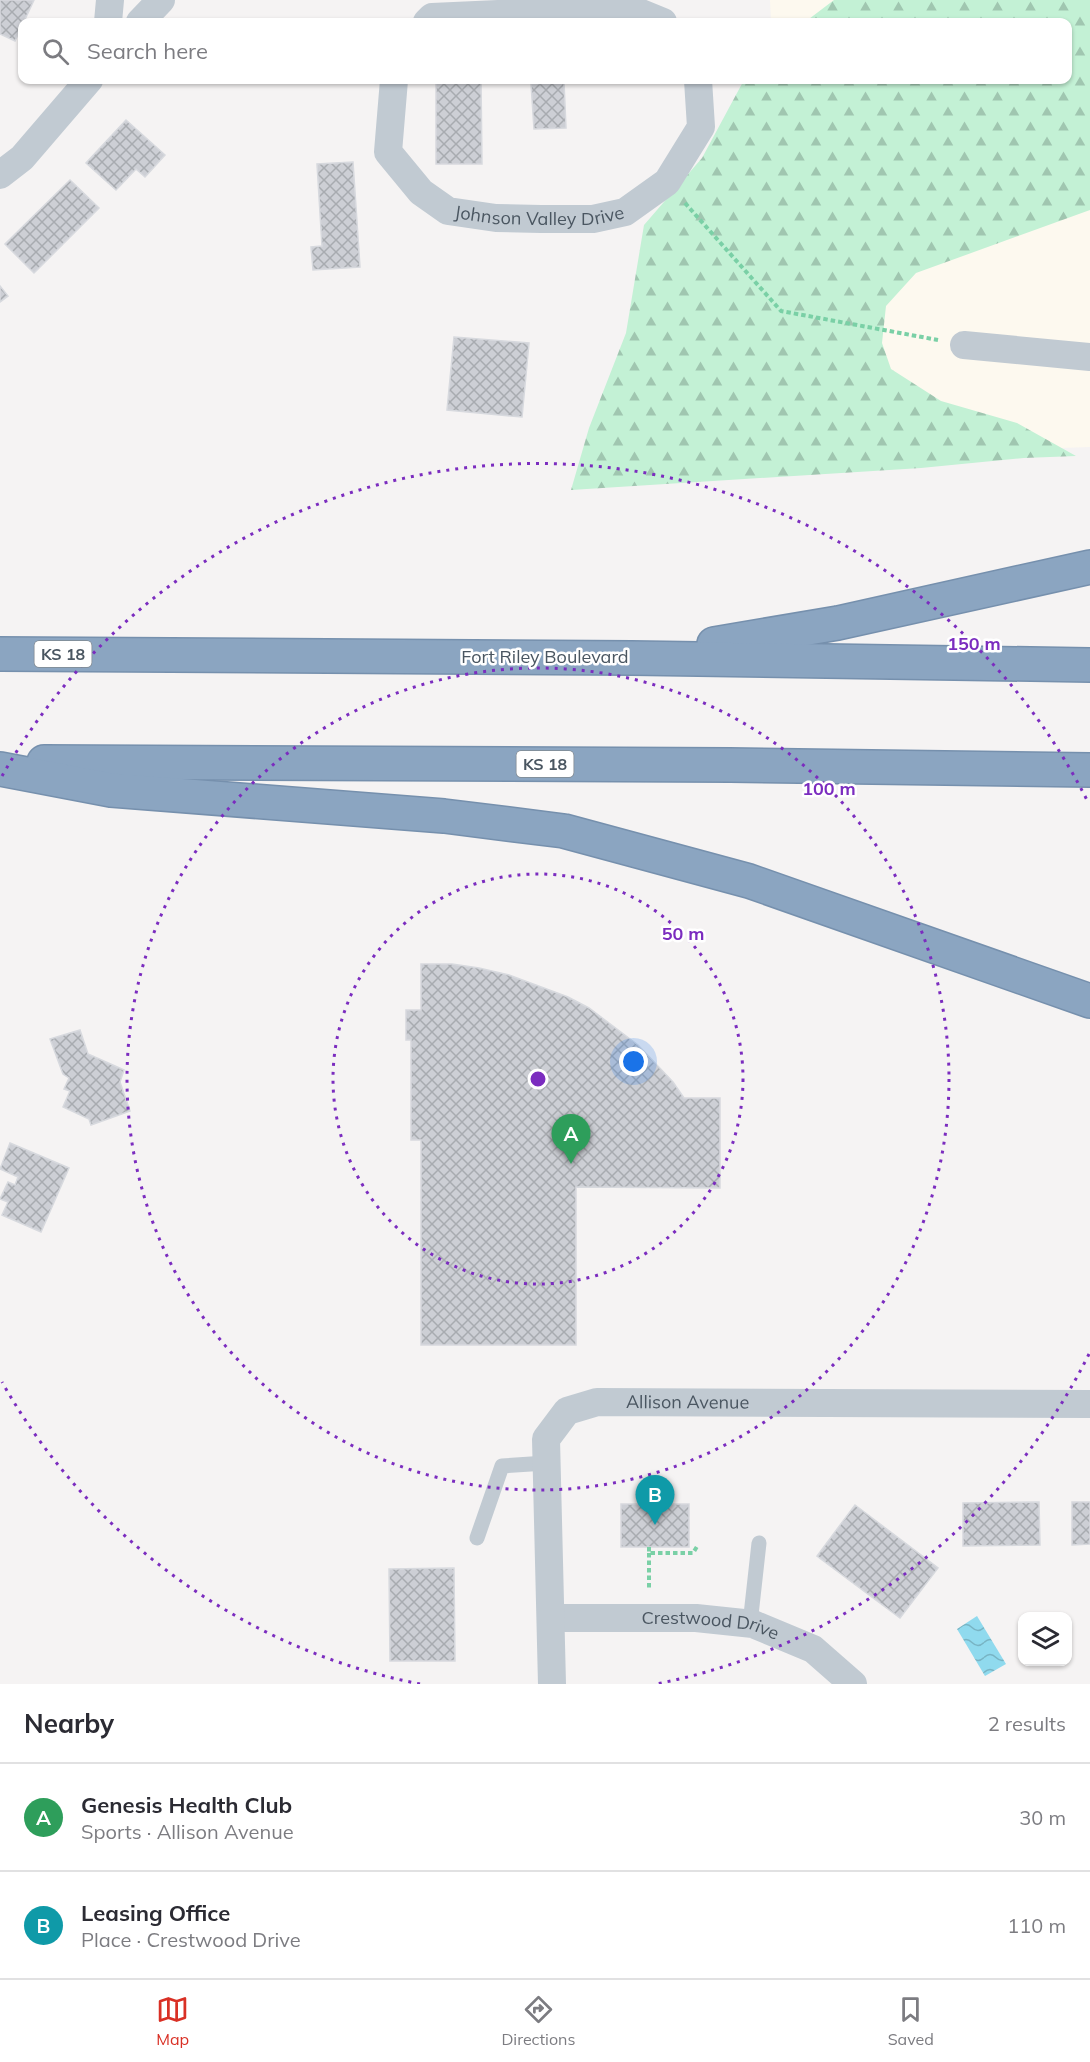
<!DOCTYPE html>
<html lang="en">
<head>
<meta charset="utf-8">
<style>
	:root { --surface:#fff; --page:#f7f7f7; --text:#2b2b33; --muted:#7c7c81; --line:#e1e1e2; --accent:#d93025 }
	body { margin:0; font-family:Mulish,sans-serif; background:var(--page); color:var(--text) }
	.controls { position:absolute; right:18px; bottom:18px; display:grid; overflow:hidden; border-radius:12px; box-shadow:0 2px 4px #0004 }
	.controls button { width:54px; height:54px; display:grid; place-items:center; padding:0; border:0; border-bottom:2px solid var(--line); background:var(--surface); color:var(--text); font:30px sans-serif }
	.you { position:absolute; left:634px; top:1062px; width:21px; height:21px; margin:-15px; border:4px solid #fff; border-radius:50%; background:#1a73e8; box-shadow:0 0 0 9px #1a73e833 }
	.badge { display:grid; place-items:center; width:39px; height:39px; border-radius:50%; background:var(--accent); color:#fff; font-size:20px; font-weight:700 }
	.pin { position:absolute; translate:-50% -50px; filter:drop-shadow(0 2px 3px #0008) }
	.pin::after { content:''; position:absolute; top:32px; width:21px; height:18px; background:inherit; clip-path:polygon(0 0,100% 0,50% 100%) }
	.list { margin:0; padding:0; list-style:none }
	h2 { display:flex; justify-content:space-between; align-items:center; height:78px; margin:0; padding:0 24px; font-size:26px }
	h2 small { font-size:20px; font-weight:400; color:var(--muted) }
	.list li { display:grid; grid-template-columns:39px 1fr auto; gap:18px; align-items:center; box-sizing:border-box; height:108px; padding:0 24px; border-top:2px solid var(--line) }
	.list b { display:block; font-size:22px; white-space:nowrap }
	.list p { margin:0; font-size:20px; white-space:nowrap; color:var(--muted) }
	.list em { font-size:20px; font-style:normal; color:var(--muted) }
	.icon { flex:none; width:33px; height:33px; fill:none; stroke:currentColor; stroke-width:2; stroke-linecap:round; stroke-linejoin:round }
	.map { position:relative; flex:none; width:1090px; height:1684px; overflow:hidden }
	.search { position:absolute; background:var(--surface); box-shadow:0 2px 4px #0004; left:18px; right:18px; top:18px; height:66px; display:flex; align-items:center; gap:15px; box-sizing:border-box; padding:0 21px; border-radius:12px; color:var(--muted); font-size:22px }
	.sheet { height:294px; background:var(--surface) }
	nav { display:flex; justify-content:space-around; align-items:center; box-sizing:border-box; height:84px; border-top:2px solid var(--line); background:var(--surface); font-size:16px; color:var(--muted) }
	nav a { display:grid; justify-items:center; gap:3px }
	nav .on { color:var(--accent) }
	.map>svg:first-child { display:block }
</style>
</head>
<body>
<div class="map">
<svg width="1090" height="1684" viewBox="0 0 1090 1684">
	<defs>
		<pattern id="forest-firs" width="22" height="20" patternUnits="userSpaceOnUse" patternTransform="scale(1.5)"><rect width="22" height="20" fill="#c3f1d5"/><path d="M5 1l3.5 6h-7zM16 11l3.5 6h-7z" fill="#a0c6b0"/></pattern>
		<pattern id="water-waves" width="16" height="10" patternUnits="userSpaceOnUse" patternTransform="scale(1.5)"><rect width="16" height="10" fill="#90daee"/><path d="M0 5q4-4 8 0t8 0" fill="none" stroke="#78b4c4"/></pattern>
		<pattern id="building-cross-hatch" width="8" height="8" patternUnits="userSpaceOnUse" patternTransform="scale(1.5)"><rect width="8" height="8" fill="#cdcfd5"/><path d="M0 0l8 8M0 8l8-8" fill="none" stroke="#a8abb0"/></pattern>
	</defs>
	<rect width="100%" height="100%" fill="#f5f3f3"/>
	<polygon fill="#fdf9ef" points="770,0 1090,0 1090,447 805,457 776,80 1068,80 1068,22 771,22"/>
	<polygon fill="url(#forest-firs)" points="834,0 1090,0 1090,210 916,273 886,306 882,343 891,369 941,401 1017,423 1076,456 1024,458 921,468 571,490 589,428 626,333 644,225 702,158 744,80 1068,80 1068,22 805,22"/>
	<polygon fill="url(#water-waves)" points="977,1616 1006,1664 985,1676 957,1629"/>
	<g fill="url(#building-cross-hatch)" stroke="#d7d9de" stroke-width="1.5">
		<polygon points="0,0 34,0 15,41 0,34"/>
		<polygon points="436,80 481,80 482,164 436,164"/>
		<polygon points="564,82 566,128 534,129 531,84"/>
		<polygon points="126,120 165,155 145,177 136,169 116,190 86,163"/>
		<polygon points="353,162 360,267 313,270 311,247 322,246 317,164"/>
		<polygon points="70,180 99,208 34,273 5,244"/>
		<polygon points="0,286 8,296 0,302"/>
		<polygon points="454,337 529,343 522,417 447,410"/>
		<polygon points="421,964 452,964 479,968 509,975 568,997 589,1008 638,1045 673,1082 684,1098 720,1098 720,1188 576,1187 576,1345 421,1345 421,1140 411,1140 411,1040 406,1040 406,1010 421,1010"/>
		<polygon points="80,1030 88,1054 124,1070 120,1082 130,1111 91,1125 89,1119 63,1107 70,1091 64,1089 69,1078 63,1074 50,1039"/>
		<polygon points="10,1143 69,1168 41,1232 2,1215 8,1202 0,1199 8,1182 15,1185 18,1177 0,1169"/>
		<polygon points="1039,1502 1040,1545 963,1546 963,1503"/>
		<polygon points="1072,1502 1090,1502 1090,1544 1072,1545"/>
		<rect x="621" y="1504" width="68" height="43"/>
		<polygon points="855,1505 938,1568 900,1618 817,1556"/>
		<polygon points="454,1568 455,1661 390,1661 389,1569"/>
	</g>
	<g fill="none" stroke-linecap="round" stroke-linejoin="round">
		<g stroke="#7690ad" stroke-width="36">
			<g id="motorway">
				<polyline points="714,644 838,623 1090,567"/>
				<polyline points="0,654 632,658 1090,665"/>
				<polyline points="44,762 730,765 1090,770"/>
				<polyline points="0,769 111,790 444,816 564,831 749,881 1090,1001"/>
			</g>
		</g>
		<g stroke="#7ad0a6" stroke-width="4" stroke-dasharray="4.5 3" stroke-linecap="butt">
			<polyline points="685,203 781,311 938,340"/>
			<polyline points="649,1547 649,1553 693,1553 698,1545"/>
			<polyline points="649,1553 649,1590"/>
		</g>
		<g stroke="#c1cad2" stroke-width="15">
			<polyline points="477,1538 502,1466 546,1463"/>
			<polyline points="750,1624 759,1543"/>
		</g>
		<g stroke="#c1cad2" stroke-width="28">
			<polyline points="108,22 110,0"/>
			<polyline points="140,22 161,0"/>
			<polyline points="427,22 432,17 629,8 663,22"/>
			<path id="s1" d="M394,80L388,152L421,192L448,211L496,218L541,219H593L625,212L667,182L701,127L698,80"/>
			<polyline points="0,175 22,158 89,80"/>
			<polyline points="964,345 1090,357"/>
			<path id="s2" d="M551,1618H696L753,1624L813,1649L853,1684"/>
			<path id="s3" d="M552,1684L546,1439L567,1411L597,1402L1090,1404"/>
		</g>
		<use href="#motorway" stroke="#8ba5c1" stroke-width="33"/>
	</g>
	<g fill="none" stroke="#7b2cbf" stroke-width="3" stroke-dasharray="3 6">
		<circle cx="538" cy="1079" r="205"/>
		<circle cx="538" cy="1079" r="411"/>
		<path d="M1089 1354A616 616 0 0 1 656 1684M420 1684A616 616 0 0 1 2 1382M2 776A616 616 0 0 1 1089 804"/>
	</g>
	<g text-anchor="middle" stroke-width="5" stroke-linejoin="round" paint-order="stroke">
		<g fill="#fff" stroke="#808990" stroke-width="1.5">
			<rect x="34.5" y="641" width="57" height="26" rx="4.5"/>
			<rect x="516.5" y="751" width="57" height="26" rx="4.5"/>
		</g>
		<g font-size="16" font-weight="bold" fill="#4a5661">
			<text x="63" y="660">KS 18</text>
			<text x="545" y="770">KS 18</text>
		</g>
		<g font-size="18" fill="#4a5661" stroke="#fff">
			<text dy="6" stroke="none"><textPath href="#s1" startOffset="249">Johnson Valley Drive</textPath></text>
			<text x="545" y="663">Fort Riley Boulevard</text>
			<text dy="6" stroke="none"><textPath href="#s3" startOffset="402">Allison Avenue</textPath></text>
			<text dy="6" stroke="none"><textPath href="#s2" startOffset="160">Crestwood Drive</textPath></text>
		</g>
	</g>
	<circle cx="538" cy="1079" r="9" fill="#7b2cbf" stroke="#fff" stroke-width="3"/>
	<g font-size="18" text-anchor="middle" font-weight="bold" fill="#7b2cbf" stroke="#fff" stroke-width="5" stroke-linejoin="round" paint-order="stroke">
		<text x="974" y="650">150 m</text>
		<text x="829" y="795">100 m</text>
		<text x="683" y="940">50 m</text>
	</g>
</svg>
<div class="controls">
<button><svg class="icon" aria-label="layers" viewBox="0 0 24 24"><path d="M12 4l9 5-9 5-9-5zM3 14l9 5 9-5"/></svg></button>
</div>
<div class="you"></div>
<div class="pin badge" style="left:571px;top:1164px;background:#2e9e5b">A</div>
<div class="pin badge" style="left:655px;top:1525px;background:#0f9aa8">B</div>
<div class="search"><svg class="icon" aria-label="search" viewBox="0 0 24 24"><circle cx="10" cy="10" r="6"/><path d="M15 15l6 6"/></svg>Search here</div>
</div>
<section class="sheet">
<h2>Nearby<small>2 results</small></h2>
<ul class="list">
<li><span class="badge" style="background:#2e9e5b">A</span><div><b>Genesis Health Club</b><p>Sports · Allison Avenue</p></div><em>30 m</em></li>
<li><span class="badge" style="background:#0f9aa8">B</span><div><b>Leasing Office</b><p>Place · Crestwood Drive</p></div><em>110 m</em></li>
</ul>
</section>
<nav>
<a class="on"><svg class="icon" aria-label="map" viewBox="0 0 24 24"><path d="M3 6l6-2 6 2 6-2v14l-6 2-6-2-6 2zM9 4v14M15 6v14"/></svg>Map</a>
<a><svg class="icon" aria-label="directions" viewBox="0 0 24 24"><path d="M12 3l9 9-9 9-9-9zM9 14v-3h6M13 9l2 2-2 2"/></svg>Directions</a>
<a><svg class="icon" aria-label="saved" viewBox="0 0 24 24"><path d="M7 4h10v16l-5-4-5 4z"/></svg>Saved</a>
</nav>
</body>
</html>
